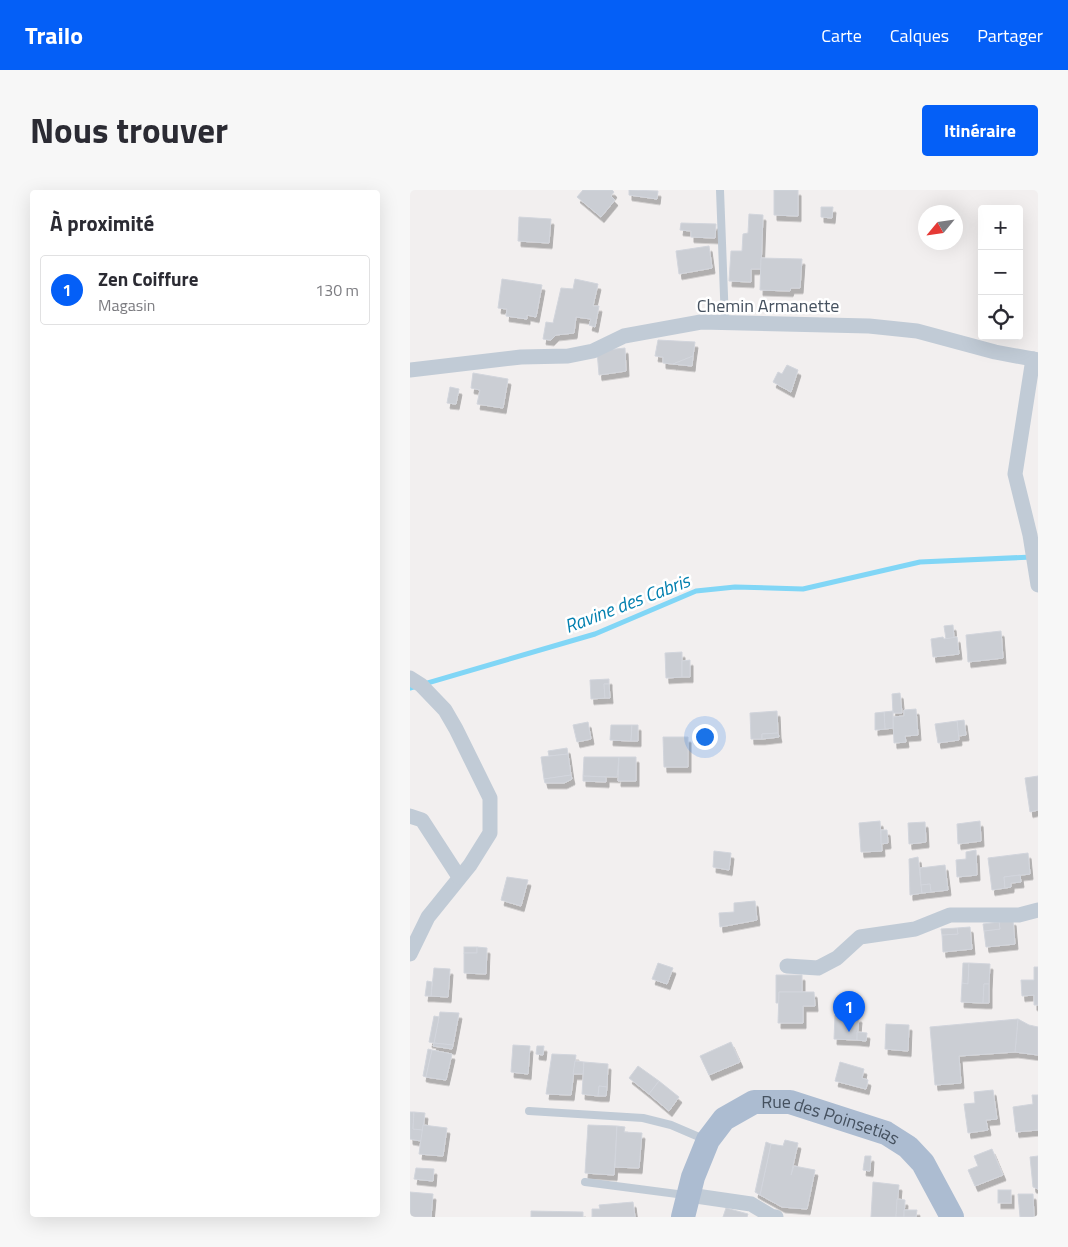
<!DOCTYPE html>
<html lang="fr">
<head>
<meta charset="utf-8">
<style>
	:root { --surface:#fff; --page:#f7f7f7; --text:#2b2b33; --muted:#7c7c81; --line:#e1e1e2; --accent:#045ff7 }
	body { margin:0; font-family:"Titillium Web",sans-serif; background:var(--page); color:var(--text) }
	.controls { position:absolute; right:15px; top:15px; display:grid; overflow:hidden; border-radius:5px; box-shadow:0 5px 20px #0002 }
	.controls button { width:45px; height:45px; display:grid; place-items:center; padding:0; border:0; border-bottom:1px solid var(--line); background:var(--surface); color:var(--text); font:25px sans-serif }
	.compass { position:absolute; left:508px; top:15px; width:45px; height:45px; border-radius:50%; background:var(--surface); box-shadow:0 5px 20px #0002; rotate:241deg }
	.you { position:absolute; left:294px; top:546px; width:18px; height:18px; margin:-12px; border:4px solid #fff; border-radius:50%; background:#1a73e8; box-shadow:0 0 0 8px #1a73e833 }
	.badge { display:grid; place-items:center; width:32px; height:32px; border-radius:50%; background:var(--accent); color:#fff; font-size:16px; font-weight:700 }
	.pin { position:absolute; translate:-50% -41px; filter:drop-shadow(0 1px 2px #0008) }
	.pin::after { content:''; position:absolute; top:26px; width:18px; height:15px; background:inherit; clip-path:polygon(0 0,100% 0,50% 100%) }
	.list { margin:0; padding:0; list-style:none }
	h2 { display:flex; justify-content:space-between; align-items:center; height:65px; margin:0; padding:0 20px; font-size:21px }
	h2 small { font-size:16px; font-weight:400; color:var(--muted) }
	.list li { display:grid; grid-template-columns:32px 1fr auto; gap:15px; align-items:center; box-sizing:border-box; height:70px; margin:0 10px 10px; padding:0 10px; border:1px solid var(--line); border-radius:5px }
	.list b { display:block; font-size:19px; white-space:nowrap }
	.list p { margin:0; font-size:16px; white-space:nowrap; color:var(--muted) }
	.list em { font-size:16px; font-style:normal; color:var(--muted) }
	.icon { flex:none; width:28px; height:28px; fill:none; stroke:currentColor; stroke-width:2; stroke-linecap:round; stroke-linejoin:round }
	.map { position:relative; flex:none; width:628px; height:1027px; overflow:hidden; border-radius:5px }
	header { display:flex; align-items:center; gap:30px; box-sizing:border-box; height:70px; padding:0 25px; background:var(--accent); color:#fff }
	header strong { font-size:24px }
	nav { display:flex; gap:28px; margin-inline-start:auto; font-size:18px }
	.intro { display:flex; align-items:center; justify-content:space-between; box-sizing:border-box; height:120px; padding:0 30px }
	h1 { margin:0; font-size:35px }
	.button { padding:12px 22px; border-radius:5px; background:var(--accent); color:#fff; font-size:18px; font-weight:700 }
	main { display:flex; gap:30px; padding:0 30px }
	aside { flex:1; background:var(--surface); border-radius:5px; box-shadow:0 5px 20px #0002 }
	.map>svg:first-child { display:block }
</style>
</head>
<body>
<header>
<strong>Trailo</strong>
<nav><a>Carte</a><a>Calques</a><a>Partager</a></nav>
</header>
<div class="intro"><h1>Nous trouver</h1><a class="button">Itinéraire</a></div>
<main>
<aside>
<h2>À proximité<small></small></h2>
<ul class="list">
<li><span class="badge">1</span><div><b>Zen Coiffure</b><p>Magasin</p></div><em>130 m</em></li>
</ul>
</aside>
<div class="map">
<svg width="628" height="1027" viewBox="0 0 628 1027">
	<defs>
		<filter id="shadow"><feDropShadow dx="3" dy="5.5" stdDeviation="0" flood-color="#0004"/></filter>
	</defs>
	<rect width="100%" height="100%" fill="#f2efef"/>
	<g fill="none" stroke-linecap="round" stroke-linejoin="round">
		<polyline stroke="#81d6f6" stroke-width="5" points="0,498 185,444 286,401 325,397 393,399 510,372 622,367"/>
	</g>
	<g fill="#cbced4" stroke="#d2d5dc" filter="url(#shadow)">
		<polygon points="173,0 202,0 204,2 201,6 205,10 191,27 167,7"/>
		<polygon points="219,0 248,1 247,9 219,5"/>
		<polygon points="364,0 388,0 388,26 364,25"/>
		<polygon points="411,17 423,17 422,28 411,27"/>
		<polygon points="339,24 353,25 351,79 341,79 341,92 319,91 321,61 332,61 333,44 338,43"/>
		<polygon points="109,27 141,29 139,53 108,51"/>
		<polygon points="271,33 306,34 305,48 281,47 281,41 270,40"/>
		<polygon points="299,56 302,78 269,84 266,61"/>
		<polygon points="351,68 392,69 390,98 381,98 380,101 350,100"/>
		<polygon points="92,89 132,95 126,127 117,125 117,129 96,126 97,119 88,118"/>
		<polygon points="165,89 188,94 183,116 189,116 185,137 179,135 181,129 166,127 164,143 146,145 141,150 133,149 136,132 143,133 151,98 163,99"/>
		<polygon points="248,150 285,152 283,166 263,174 253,173 253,167 245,166"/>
		<polygon points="215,158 216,181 189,185 187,161"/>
		<polygon points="283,166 282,176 263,174"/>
		<polygon points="377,175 388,180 381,202 363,192 368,182 372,184"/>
		<polygon points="63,183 98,189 93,218 67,214 70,200 61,198"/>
		<polygon points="40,197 49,199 46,214 37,213"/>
		<polygon points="543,435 544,448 536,449 534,436"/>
		<polygon points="591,441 593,468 558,472 556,445"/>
		<polygon points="533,447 534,449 547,447 549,464 523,467 521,449"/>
		<polygon points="272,462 272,487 256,488 255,463"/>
		<polygon points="280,470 280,487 272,487 272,471"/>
		<polygon points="199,489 199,494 194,494 195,508 181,509 180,490"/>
		<polygon points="194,494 199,494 200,508 195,508"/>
		<polygon points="490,503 492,523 483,523 482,504"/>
		<polygon points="506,519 508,545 495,546 496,552 484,553 483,527 494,526 494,520"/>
		<polygon points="367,521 368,543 352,544 352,549 341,549 340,523"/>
		<polygon points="483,521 483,538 475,539 474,522"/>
		<polygon points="474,522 475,539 465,540 465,523"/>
		<polygon points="554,530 556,545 548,546 547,531"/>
		<polygon points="547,531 549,550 528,553 525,534"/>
		<polygon points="178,532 181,549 167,552 163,535"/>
		<polygon points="201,535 222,535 221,551 200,550"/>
		<polygon points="222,535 228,535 228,551 221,551"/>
		<polygon points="368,543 369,547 352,549 352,544"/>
		<polygon points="253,547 278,547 278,577 254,577"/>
		<polygon points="157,558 158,564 139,566 138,561"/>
		<polygon points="158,564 161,585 134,589 131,567"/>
		<polygon points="174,567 209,567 207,587 173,586"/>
		<polygon points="209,567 226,567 226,591 208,591"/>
		<polygon points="161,585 162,589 154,593 135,593 134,589"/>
		<polygon points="173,586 196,587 196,592 173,591"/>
		<polygon points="628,586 628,620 620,622 615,588"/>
		<polygon points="470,631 472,661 451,662 449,633"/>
		<polygon points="570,631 571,651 548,654 547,634"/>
		<polygon points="515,632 516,652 499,654 498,633"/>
		<polygon points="471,640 477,640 478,653 471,654"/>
		<polygon points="566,660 567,685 547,687 546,670 556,669 556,662"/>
		<polygon points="304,661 321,663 319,680 303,677"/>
		<polygon points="618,663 620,684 594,687 595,698 582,700 578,668"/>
		<polygon points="508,667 512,703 500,705 499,669"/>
		<polygon points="535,675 538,700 521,702 520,694 511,695 510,678"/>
		<polygon points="610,685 611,692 601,693 601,697 595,698 594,687"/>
		<polygon points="97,687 118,690 111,716 91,710"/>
		<polygon points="520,694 521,702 512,703 511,695"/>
		<polygon points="345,711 347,730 310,737 309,723 324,722 324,713"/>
		<polygon points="603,730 605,754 576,757 574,741 590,739 589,732"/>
		<polygon points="589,732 590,739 574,741 573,734"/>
		<polygon points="560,737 562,759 533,762 532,745 548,744 547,738"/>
		<polygon points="547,738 548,744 532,745 531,739"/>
		<rect x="54" y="757" width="13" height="6"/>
		<polygon points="67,757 77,758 76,784 54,783 54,763 67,763"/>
		<polygon points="248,773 263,778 257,794 242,789"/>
		<polygon points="553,773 559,773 558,794 552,793"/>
		<polygon points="559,773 580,774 579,794 574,794 573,813 551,812 552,793 558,794"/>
		<polygon points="624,777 628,777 628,815 624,815 624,805 612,806 611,790 624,790"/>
		<polygon points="24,778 40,779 38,807 21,806"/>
		<polygon points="366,785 392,785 392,802 369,802 369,813 366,813"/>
		<polygon points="17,791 22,792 21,806 15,806"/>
		<polygon points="574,794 579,794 579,813 573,813"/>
		<polygon points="369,802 404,802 405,816 393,816 393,833 368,833"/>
		<polygon points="30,822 49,823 43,855 24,853"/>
		<polygon points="425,825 449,827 447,850 424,849"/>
		<polygon points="24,826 29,827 24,853 19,852"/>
		<polygon points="608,829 619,835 628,837 628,865 605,862"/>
		<polygon points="608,829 605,862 549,866 551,893 525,895 520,837"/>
		<polygon points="476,834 499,835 498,861 475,859"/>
		<polygon points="447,842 457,843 456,851 447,850"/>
		<polygon points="321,852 330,872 299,885 290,866"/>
		<polygon points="24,853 43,855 42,859 23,856"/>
		<polygon points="103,855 120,856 118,884 101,882"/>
		<polygon points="127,856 134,856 133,865 126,864"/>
		<polygon points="18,859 22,860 16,887 13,886"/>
		<polygon points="22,860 42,864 36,890 16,887"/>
		<polygon points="142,864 166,865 161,905 136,904"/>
		<polygon points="165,871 174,872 173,884 163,884"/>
		<polygon points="174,872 198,874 197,897 189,896 188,906 172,904"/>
		<polygon points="430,872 454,879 452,888 458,890 456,899 425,891"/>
		<polygon points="228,876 249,891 239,904 219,888"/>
		<polygon points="249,891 269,907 259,921 239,904"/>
		<polygon points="189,896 197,897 196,906 188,906"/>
		<polygon points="583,900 587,929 576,930 578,940 558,943 554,914 565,913 564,902"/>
		<polygon points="622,905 628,905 628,940 606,942 603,917 623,914"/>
		<polygon points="0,922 4,922 3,939 13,940 11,951 0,949"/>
		<polygon points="4,922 15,923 13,940 3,939"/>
		<polygon points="13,935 37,938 33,966 9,964"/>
		<polygon points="178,935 207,936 204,985 175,983"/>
		<polygon points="207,936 215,937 214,942 232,943 229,978 205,977"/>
		<polygon points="375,950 388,953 381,985 384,976 405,980 397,1019 372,1017 350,1005 361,954 373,956"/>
		<polygon points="356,952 361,954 350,1005 345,1002"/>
		<polygon points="582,959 593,985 565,996 558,980 568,976 564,966"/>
		<polygon points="455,966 461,966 460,981 453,980"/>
		<polygon points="628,966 628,999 623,997 620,967"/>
		<polygon points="6,978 24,979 23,991 4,989"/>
		<polygon points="463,992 489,995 486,1027 461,1027"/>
		<rect x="588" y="1000" width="13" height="13"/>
		<polygon points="0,1002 23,1004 21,1027 0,1027"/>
		<polygon points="608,1004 623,1004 624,1027 610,1027"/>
		<polygon points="487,1009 495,1010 494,1027 486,1027"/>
		<polygon points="223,1012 225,1027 182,1027 182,1019 190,1019 189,1015"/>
		<polygon points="316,1018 338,1024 337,1027 313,1027"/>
		<polygon points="494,1020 507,1020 506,1027 494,1027"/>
		<polygon points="121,1021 173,1022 173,1027 121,1027"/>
	</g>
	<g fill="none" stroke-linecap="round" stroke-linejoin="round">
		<g stroke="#c1cbd6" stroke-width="8">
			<polyline points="310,0 315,132"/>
			<polyline points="119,921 233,928 261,935 296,950"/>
			<polyline points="175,992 275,1005"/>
		</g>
		<g stroke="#c1cbd6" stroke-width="15">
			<polyline points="623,169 605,284 620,345 628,395"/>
			<polyline points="0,180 111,167 158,166 183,161 214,146 291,132 459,136 507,141 585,162 628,170"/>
			<polyline points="0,488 11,495 35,520 46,539 80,608 80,643 60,675 18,727 0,764"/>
			<polyline points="0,626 12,630 49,687"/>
			<polyline points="377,776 408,778 427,768 450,747 505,739 540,725 609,725 628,720"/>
			<polyline points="279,1005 341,1014 361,1026 366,1027"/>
		</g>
		<path stroke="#acbcd1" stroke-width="24" id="s1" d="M273,1027L283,987L298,950L314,929L344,912H380L476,943L498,957L513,973L542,1027"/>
	</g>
	<g text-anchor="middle" stroke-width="5" stroke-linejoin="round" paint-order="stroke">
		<g font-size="18" fill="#45515f" stroke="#fff">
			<text x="358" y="122">Chemin Armanette</text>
			<text dy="6" stroke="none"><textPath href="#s1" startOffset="221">Rue des Poinsetias</textPath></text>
		</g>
		<g font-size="19" font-style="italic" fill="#017faf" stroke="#fff">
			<text transform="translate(217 413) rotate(-21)" y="7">Ravine des Cabris</text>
		</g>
	</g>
</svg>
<div class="controls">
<button>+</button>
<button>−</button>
<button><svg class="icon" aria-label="locate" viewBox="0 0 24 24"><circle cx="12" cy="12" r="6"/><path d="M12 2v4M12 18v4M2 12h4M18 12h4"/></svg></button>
</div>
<svg class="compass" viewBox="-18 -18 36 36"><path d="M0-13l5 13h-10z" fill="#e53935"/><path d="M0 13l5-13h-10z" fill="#7c7c81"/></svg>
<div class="you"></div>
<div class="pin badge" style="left:439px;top:842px">1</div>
</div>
</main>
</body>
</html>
